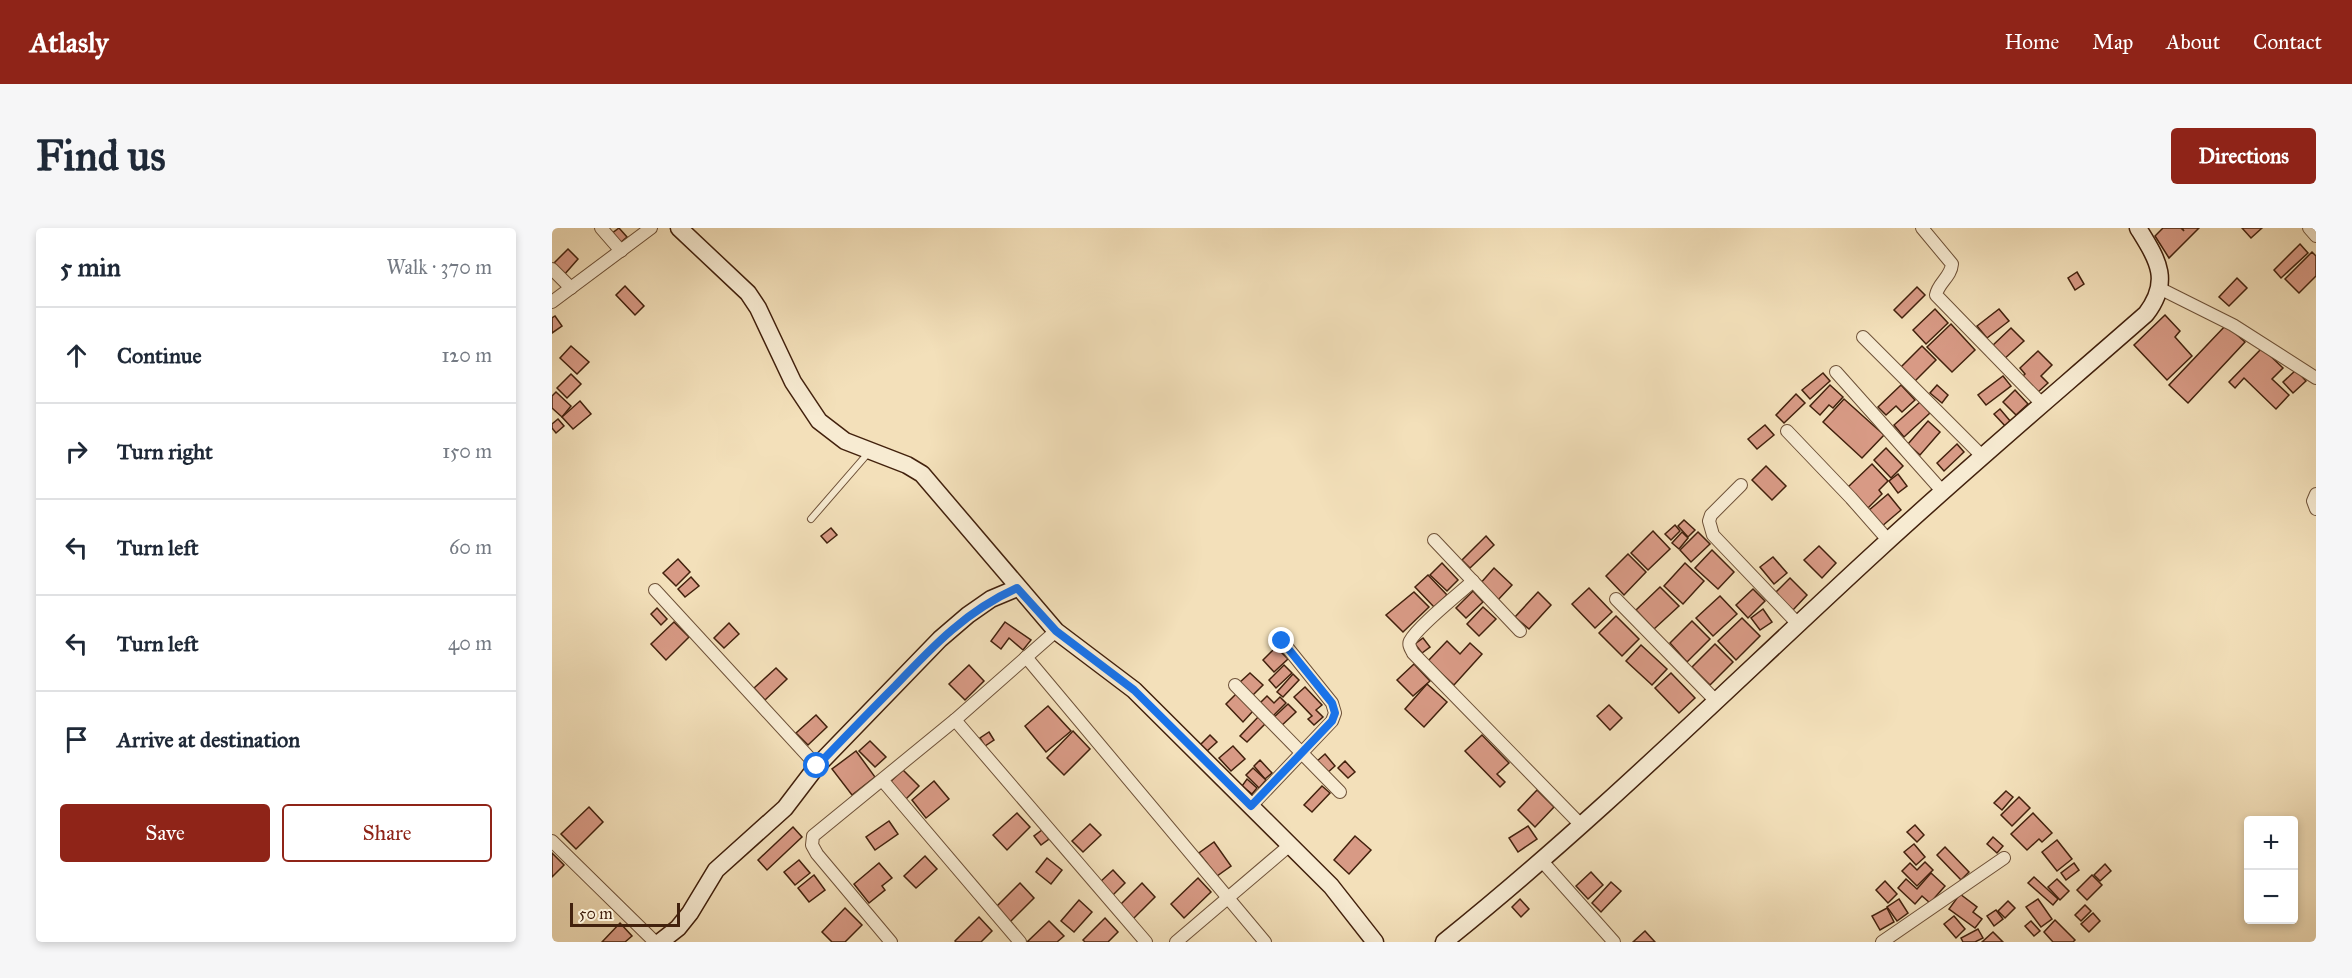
<!DOCTYPE html>
<html lang="en">
<head>
<meta charset="utf-8">
<style>
	:root { --surface:#fff; --page:#f6f6f7; --text:#1f2937; --muted:#747a83; --line:#e0e1e3; --accent:#8f2418 }
	body { margin:0; font-family:"IM FELL Great Primer",serif; background:var(--page); color:var(--text) }
	.controls { position:absolute; right:18px; bottom:18px; display:grid; overflow:hidden; border-radius:6px; box-shadow:0 3px 9px #0003 }
	.controls button { width:54px; height:54px; display:grid; place-items:center; padding:0; border:0; border-bottom:2px solid var(--line); background:var(--surface); color:var(--text); font:30px sans-serif }
	.scale { position:absolute; left:18px; bottom:15px; width:110px; box-sizing:border-box; padding-left:6px; border:3px solid #42210d; border-top:0; font-size:16px; line-height:21px; white-space:nowrap; color:#42210d; -webkit-text-stroke:4px #f7ebd2; paint-order:stroke }
	.stop { position:absolute; width:18px; height:18px; margin:-14px; border:4px solid #1a73e8; border-radius:50%; background:#fff }
	.stop.end { background:#1a73e8; border-color:#fff; box-shadow:0 2px 6px #0008 }
	.list { margin:0; padding:0; list-style:none }
	h2 { display:flex; justify-content:space-between; align-items:center; height:78px; margin:0; padding:0 24px; font-size:26px }
	h2 small { font-size:20px; font-weight:400; color:var(--muted) }
	.list li { display:grid; grid-template-columns:39px 1fr auto; gap:18px; align-items:center; box-sizing:border-box; height:96px; padding:0 24px; border-top:2px solid var(--line) }
	.list b { display:block; font-size:22px; white-space:nowrap }
	.list em { font-size:20px; font-style:normal; color:var(--muted) }
	.actions { display:flex; gap:12px; padding:18px 24px }
	.actions a { flex:1; padding:14px 0; border:2px solid var(--accent); border-radius:6px; text-align:center; font-size:21px; color:var(--accent) }
	.actions .main { background:var(--accent); color:#fff }
	.icon { flex:none; width:33px; height:33px; fill:none; stroke:currentColor; stroke-width:2; stroke-linecap:round; stroke-linejoin:round }
	.map { position:relative; flex:none; width:1764px; height:714px; overflow:hidden; border-radius:6px }
	header { display:flex; align-items:center; gap:36px; box-sizing:border-box; height:84px; padding:0 30px; background:var(--accent); color:#fff }
	header strong { font-size:28px }
	nav { display:flex; gap:33px; margin-inline-start:auto; font-size:21px }
	.intro { display:flex; align-items:center; justify-content:space-between; box-sizing:border-box; height:144px; padding:0 36px }
	h1 { margin:0; font-size:42px }
	.button { padding:15px 27px; border-radius:6px; background:var(--accent); color:#fff; font-size:21px; font-weight:700 }
	main { display:flex; gap:36px; padding:0 36px }
	aside { flex:1; background:var(--surface); border-radius:6px; box-shadow:0 3px 9px #0003 }
	.map>svg:first-child { display:block }
</style>
</head>
<body>
<header>
<strong>Atlasly</strong>
<nav><a>Home</a><a>Map</a><a>About</a><a>Contact</a></nav>
</header>
<div class="intro"><h1>Find us</h1><a class="button">Directions</a></div>
<main>
<aside>
<h2>5 min<small>Walk · 370 m</small></h2>
<ul class="list">
<li><svg class="icon" aria-label="ahead" viewBox="0 0 24 24"><path d="M12 20V5M6 11l6-6 6 6"/></svg><div><b>Continue</b></div><em>120 m</em></li>
<li><svg class="icon" aria-label="right" viewBox="0 0 24 24"><path d="M7 20v-9h11M14 6l5 5-5 5"/></svg><div><b>Turn right</b></div><em>150 m</em></li>
<li><svg class="icon" aria-label="left" viewBox="0 0 24 24"><path d="M17 20v-9H6M10 6l-5 5 5 5"/></svg><div><b>Turn left</b></div><em>60 m</em></li>
<li><svg class="icon" aria-label="left" viewBox="0 0 24 24"><path d="M17 20v-9H6M10 6l-5 5 5 5"/></svg><div><b>Turn left</b></div><em>40 m</em></li>
<li><svg class="icon" aria-label="arrive" viewBox="0 0 24 24"><path d="M6 21V4h12l-3 4 3 4H6"/></svg><div><b>Arrive at destination</b></div></li>
</ul>
<div class="actions"><a class="main">Save</a><a>Share</a></div>
</aside>
<div class="map">
<svg width="1764" height="714" viewBox="0 0 1764 714">
	<rect width="100%" height="100%" fill="#f3e0ba"/>
	<filter id="stains"><feTurbulence type="fractalNoise" baseFrequency=".00333" numOctaves="4"/><feColorMatrix values="0 0 0 0 .2 0 0 0 0 .09 0 0 0 0 .02 0 0 0 .5 -.17"/></filter>
	<radialGradient id="worn" r=".72"><stop offset=".6" stop-color="#630" stop-opacity="0"/><stop offset="1" stop-color="#630" stop-opacity=".3"/></radialGradient>
	<g fill="#d89a85" stroke="#42210d" stroke-width="1.5">
		<polygon points="67,0 75,9 67,16 59,6"/>
		<polygon points="1611,0 1629,0 1632,3 1630,0 1647,0 1617,30 1603,8"/>
		<polygon points="1690,0 1710,0 1699,10"/>
		<polygon points="1748,16 1756,25 1729,50 1722,42"/>
		<polygon points="16,21 26,31 12,47 1,36"/>
		<polygon points="1760,24 1764,28 1764,48 1747,65 1733,51"/>
		<polygon points="1525,44 1532,56 1523,62 1516,50"/>
		<polygon points="1685,50 1695,60 1677,78 1667,69"/>
		<polygon points="73,58 92,78 83,87 64,67"/>
		<polygon points="1365,59 1373,67 1350,90 1342,82"/>
		<polygon points="1383,81 1396,95 1374,116 1361,102"/>
		<polygon points="1447,81 1457,93 1435,110 1425,98"/>
		<polygon points="1613,87 1628,103 1623,109 1640,128 1615,152 1582,117"/>
		<polygon points="3,88 10,98 0,105 0,90"/>
		<polygon points="1399,96 1423,122 1400,144 1375,119"/>
		<polygon points="1674,97 1693,114 1636,175 1617,157"/>
		<polygon points="1459,100 1472,113 1451,132 1439,119"/>
		<polygon points="19,118 37,134 25,146 8,130"/>
		<polygon points="1370,118 1384,132 1363,153 1349,139"/>
		<polygon points="1710,120 1731,140 1720,151 1737,167 1724,181 1692,150 1683,160 1677,154"/>
		<polygon points="1486,123 1500,137 1489,148 1496,155 1485,165 1470,149 1473,146 1468,140"/>
		<polygon points="1744,142 1754,153 1741,165 1731,154"/>
		<polygon points="1271,145 1278,153 1258,171 1250,162"/>
		<polygon points="19,146 29,156 15,170 5,160"/>
		<polygon points="1451,148 1459,158 1434,177 1426,167"/>
		<polygon points="1278,157 1291,169 1281,180 1277,177 1268,187 1258,178"/>
		<polygon points="1349,157 1363,172 1350,184 1344,178 1334,187 1326,179"/>
		<polygon points="1385,157 1396,167 1390,175 1378,165"/>
		<polygon points="1463,162 1476,176 1464,187 1451,174"/>
		<polygon points="4,164 19,178 10,189 0,180 0,168"/>
		<polygon points="1244,166 1253,175 1232,195 1224,187"/>
		<polygon points="1292,171 1332,207 1310,230 1271,194"/>
		<polygon points="28,173 39,186 21,201 10,189"/>
		<polygon points="1368,174 1378,185 1352,209 1342,197"/>
		<polygon points="1448,181 1459,194 1454,199 1442,186"/>
		<polygon points="6,191 12,198 4,205 0,200 0,196"/>
		<polygon points="1376,193 1388,204 1368,227 1356,216"/>
		<polygon points="1213,197 1222,207 1205,221 1196,211"/>
		<polygon points="1405,216 1412,224 1392,243 1385,235"/>
		<polygon points="1334,220 1351,238 1339,250 1322,232"/>
		<polygon points="1320,236 1336,253 1327,262 1330,266 1316,280 1296,259"/>
		<polygon points="1214,238 1234,258 1220,272 1200,252"/>
		<polygon points="1346,246 1355,258 1346,265 1337,253"/>
		<polygon points="1336,266 1349,282 1329,299 1316,283"/>
		<polygon points="1132,292 1143,302 1136,309 1126,298"/>
		<polygon points="1123,297 1128,303 1119,312 1113,306"/>
		<polygon points="279,300 285,307 275,315 269,308"/>
		<polygon points="1101,303 1118,321 1096,342 1079,325"/>
		<polygon points="1130,304 1136,310 1127,321 1120,315"/>
		<polygon points="1146,304 1158,316 1139,334 1128,322"/>
		<polygon points="934,308 942,317 918,340 910,332"/>
		<polygon points="1267,318 1284,335 1270,350 1252,332"/>
		<polygon points="1160,322 1182,344 1166,361 1143,340"/>
		<polygon points="1076,326 1094,344 1072,367 1054,348"/>
		<polygon points="1221,329 1235,345 1222,356 1208,339"/>
		<polygon points="126,331 138,344 124,358 111,345"/>
		<polygon points="890,335 906,352 895,363 878,347"/>
		<polygon points="1133,335 1152,353 1131,376 1112,358"/>
		<polygon points="942,340 960,357 945,373 927,357"/>
		<polygon points="876,347 895,367 882,379 863,359"/>
		<polygon points="139,349 147,358 133,369 126,361"/>
		<polygon points="1238,350 1255,367 1241,382 1223,365"/>
		<polygon points="1108,359 1127,378 1102,401 1084,382"/>
		<polygon points="1037,360 1060,384 1043,400 1020,376"/>
		<polygon points="1201,361 1213,373 1196,390 1184,377"/>
		<polygon points="921,363 931,374 914,390 904,380"/>
		<polygon points="862,364 877,379 851,404 834,387"/>
		<polygon points="986,364 999,377 977,401 963,389"/>
		<polygon points="1168,368 1185,386 1161,408 1144,390"/>
		<polygon points="931,379 944,391 927,408 915,396"/>
		<polygon points="105,380 115,391 109,397 99,386"/>
		<polygon points="1211,381 1220,394 1208,402 1199,390"/>
		<polygon points="1064,388 1087,411 1070,428 1047,405"/>
		<polygon points="1190,390 1208,408 1184,432 1166,413"/>
		<polygon points="1140,393 1158,411 1135,434 1118,415"/>
		<polygon points="122,394 137,409 114,432 99,416"/>
		<polygon points="453,394 479,412 471,422 457,410 449,421 439,413"/>
		<polygon points="177,395 187,406 172,420 162,410"/>
		<polygon points="871,410 878,419 870,425 863,416"/>
		<polygon points="895,413 908,426 918,415 930,426 902,457 876,433"/>
		<polygon points="1163,416 1181,434 1158,457 1140,439"/>
		<polygon points="1089,417 1115,441 1100,457 1074,433"/>
		<polygon points="724,419 736,431 722,444 711,432"/>
		<polygon points="862,436 878,453 861,468 845,452"/>
		<polygon points="417,437 432,453 413,472 397,456"/>
		<polygon points="732,437 740,445 724,460 717,452"/>
		<polygon points="224,440 235,451 213,472 202,460"/>
		<polygon points="698,445 711,457 700,468 687,455"/>
		<polygon points="1119,445 1143,470 1127,485 1103,460"/>
		<polygon points="741,446 747,452 731,469 725,464"/>
		<polygon points="875,456 895,474 872,499 853,481"/>
		<polygon points="753,459 770,477 764,482 771,489 762,497 756,491 760,488 742,469"/>
		<polygon points="684,466 701,483 691,494 674,476"/>
		<polygon points="715,468 722,475 728,469 734,475 720,489 707,476"/>
		<polygon points="736,476 744,484 727,500 719,492"/>
		<polygon points="1057,477 1070,490 1058,502 1045,488"/>
		<polygon points="496,478 519,503 494,524 473,498"/>
		<polygon points="264,487 275,499 256,517 244,505"/>
		<polygon points="707,488 714,495 695,514 688,508"/>
		<polygon points="521,503 538,521 512,547 495,530"/>
		<polygon points="437,504 442,512 433,518 428,510"/>
		<polygon points="658,507 665,514 655,523 648,517"/>
		<polygon points="930,507 957,535 945,546 953,554 948,559 913,523"/>
		<polygon points="318,513 334,529 323,539 307,523"/>
		<polygon points="681,518 693,531 679,543 667,530"/>
		<polygon points="304,523 323,549 300,567 280,541"/>
		<polygon points="773,526 783,538 774,546 764,534"/>
		<polygon points="708,532 720,545 713,551 702,538"/>
		<polygon points="793,533 803,544 796,550 786,540"/>
		<polygon points="701,540 714,552 707,560 694,547"/>
		<polygon points="351,542 367,558 354,571 338,554"/>
		<polygon points="695,551 705,560 700,566 690,558"/>
		<polygon points="382,553 397,571 374,590 360,572"/>
		<polygon points="770,558 778,565 760,584 752,577"/>
		<polygon points="985,562 1002,579 983,599 966,582"/>
		<polygon points="1454,563 1461,569 1450,582 1442,575"/>
		<polygon points="1467,569 1478,580 1460,598 1449,587"/>
		<polygon points="37,579 51,594 24,621 9,606"/>
		<polygon points="465,585 478,599 455,622 441,607"/>
		<polygon points="1481,585 1500,605 1490,614 1487,611 1475,622 1459,606"/>
		<polygon points="337,593 346,606 323,622 314,609"/>
		<polygon points="538,596 549,607 531,624 520,613"/>
		<polygon points="1363,597 1372,607 1365,614 1355,604"/>
		<polygon points="976,598 985,611 966,624 957,610"/>
		<polygon points="241,599 250,609 215,642 206,632"/>
		<polygon points="490,602 497,611 489,617 482,608"/>
		<polygon points="803,608 819,622 797,646 782,632"/>
		<polygon points="1441,609 1451,618 1445,625 1435,616"/>
		<polygon points="1505,612 1520,631 1505,643 1490,624"/>
		<polygon points="662,614 679,638 665,648 647,625"/>
		<polygon points="1362,616 1373,629 1364,637 1352,624"/>
		<polygon points="1393,619 1417,644 1409,652 1385,627"/>
		<polygon points="0,625 12,637 0,649"/>
		<polygon points="373,628 385,641 364,660 352,648"/>
		<polygon points="495,630 510,642 499,656 484,644"/>
		<polygon points="247,632 258,645 243,657 232,644"/>
		<polygon points="1373,634 1381,642 1365,658 1350,643 1358,635 1365,642"/>
		<polygon points="327,635 340,650 330,658 333,662 317,675 302,656"/>
		<polygon points="1522,635 1527,642 1514,652 1509,645"/>
		<polygon points="1553,636 1559,643 1548,653 1542,647"/>
		<polygon points="561,642 573,655 560,668 548,654"/>
		<polygon points="1039,644 1051,657 1036,671 1024,658"/>
		<polygon points="1379,645 1393,658 1378,675 1370,668 1363,676 1346,660 1354,651 1365,661"/>
		<polygon points="262,647 273,662 257,674 246,660"/>
		<polygon points="1540,647 1550,657 1535,672 1525,662"/>
		<polygon points="1482,649 1506,671 1501,677 1476,655"/>
		<polygon points="646,650 659,664 632,690 619,676"/>
		<polygon points="1505,651 1517,663 1508,672 1496,659"/>
		<polygon points="1333,653 1345,666 1336,675 1324,662"/>
		<polygon points="1059,654 1069,663 1049,684 1040,675"/>
		<polygon points="468,655 482,670 457,695 443,680"/>
		<polygon points="590,655 603,669 581,691 568,677"/>
		<polygon points="1408,666 1425,679 1421,684 1430,691 1423,700 1397,681"/>
		<polygon points="968,671 977,681 969,689 960,679"/>
		<polygon points="1347,671 1356,685 1345,693 1335,679"/>
		<polygon points="1486,671 1500,691 1489,699 1474,679"/>
		<polygon points="527,672 540,684 522,704 509,693"/>
		<polygon points="1456,673 1463,680 1453,690 1446,683"/>
		<polygon points="1533,677 1539,683 1529,693 1523,687"/>
		<polygon points="293,680 310,697 293,714 280,714 270,704"/>
		<polygon points="1335,680 1342,694 1328,702 1320,688"/>
		<polygon points="1444,682 1451,691 1442,698 1435,688"/>
		<polygon points="1541,685 1548,693 1537,704 1529,696"/>
		<polygon points="1402,688 1413,701 1404,710 1392,696"/>
		<polygon points="427,689 440,703 429,714 404,714 403,713"/>
		<polygon points="553,690 566,704 556,714 533,714 531,712"/>
		<polygon points="1503,692 1523,712 1521,714 1501,714 1492,704"/>
		<polygon points="497,693 512,708 505,714 475,714"/>
		<polygon points="1479,693 1488,703 1482,708 1473,698"/>
		<polygon points="68,695 80,708 73,714 50,714"/>
		<polygon points="1426,701 1431,710 1423,714 1411,714 1409,710"/>
		<polygon points="1093,703 1103,714 1081,714"/>
		<polygon points="1441,704 1451,714 1430,714"/>
	</g>
	<g fill="none" stroke-linecap="round" stroke-linejoin="round">
		<g stroke="#6e5138" stroke-width="8">
			<polyline id="lane" points="259,291 318,223"/>
		</g>
		<g stroke="#6e5138" stroke-width="14">
			<g id="street">
				<polyline points="49,0 69,23"/>
				<path d="M1370,0L1400,36C1399,49 1386,55 1384,67L1491,177"/>
				<polyline points="1757,0 1764,8"/>
				<polyline points="0,41 19,60"/>
				<polyline points="1607,60 1681,97 1764,150"/>
				<polyline points="0,74 99,0"/>
				<polyline points="1311,109 1431,229"/>
				<polyline points="1284,144 1391,264"/>
				<polyline points="1235,203 1299,270 1336,312"/>
				<polyline points="1189,257 1159,287 1157,293 1161,307 1247,397"/>
				<polyline points="1764,266 1761,273 1764,281"/>
				<polyline points="882,312 968,403"/>
				<path d="M921,353C907,366 866,398 858,413C856,417 859,421 861,425L1028,596"/>
				<polyline points="103,362 265,538"/>
				<polyline points="1064,371 1164,473"/>
				<polyline points="474,429 713,714"/>
				<polyline points="683,457 788,564"/>
				<polyline points="403,492 594,714"/>
				<polyline points="331,553 468,714"/>
				<polyline points="699,578 780,493 783,485 780,475 730,413"/>
				<polyline points="0,613 103,714"/>
				<polyline points="989,632 1062,714"/>
				<polyline points="339,714 265,626 260,617 261,608 403,492 504,403"/>
				<polyline points="624,714 738,617"/>
				<polyline points="1330,714 1452,630"/>
			</g>
		</g>
		<g stroke="#42210d" stroke-width="19">
			<g id="secondary">
				<polyline points="127,0 196,65 206,80 241,154 267,193 293,213 355,237 370,246 504,403 582,462 779,658 823,714"/>
				<polyline points="108,714 126,700 138,685 164,642 233,580 265,538 388,411 416,387 439,371 465,360"/>
				<path d="M892,714C1044,592 1183,453 1327,321C1414,241 1505,164 1594,86C1620,52 1605,31 1586,0"/>
			</g>
		</g>
		<use href="#lane" stroke="#f7ebd2" stroke-width="6"/>
		<use href="#street" stroke="#f7ebd2" stroke-width="12"/>
		<use href="#secondary" stroke="#f7ebd2" stroke-width="16"/>
	</g>
	<g fill="none" stroke-linecap="round" stroke-linejoin="round">
		<path stroke="#1a73e8" stroke-width="8" d="M265,538C291,511 317,484 343,458C381,418 414,383 465,360L504,403L582,462L699,578L780,493L783,485L780,475L730,413"/>
	</g>
	<rect width="100%" height="100%" filter="url(#stains)"/>
	<rect width="100%" height="100%" fill="url(#worn)"/>
</svg>
<div class="controls">
<button>+</button>
<button>−</button>
</div>
<div class="scale">50 m</div>
<div class="stop" style="left:265px;top:538px"></div>
<div class="stop end" style="left:730px;top:413px"></div>
</div>
</main>
</body>
</html>
